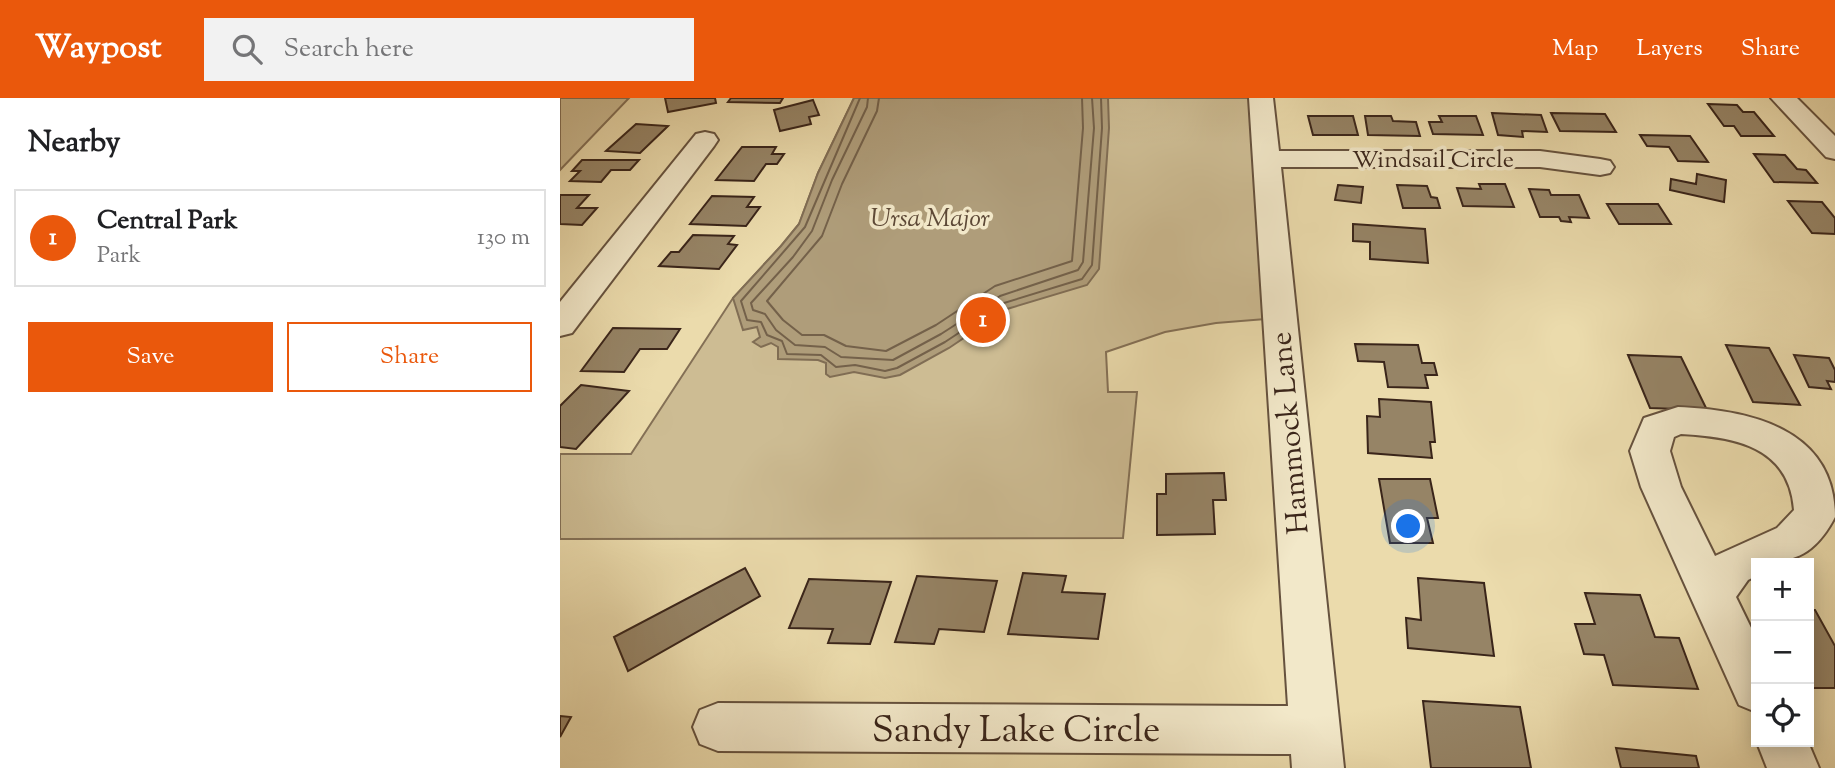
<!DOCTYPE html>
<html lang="en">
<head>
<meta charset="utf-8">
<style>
	:root { --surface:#fff; --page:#f2f2f2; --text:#202124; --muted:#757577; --line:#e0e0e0; --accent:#ea580c }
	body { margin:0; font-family:"Sorts Mill Goudy",serif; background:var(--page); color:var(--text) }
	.controls { position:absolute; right:21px; bottom:21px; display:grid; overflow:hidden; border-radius:0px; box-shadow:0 4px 18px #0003 }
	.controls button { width:63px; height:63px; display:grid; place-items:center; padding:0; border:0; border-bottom:2px solid var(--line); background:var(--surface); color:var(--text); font:35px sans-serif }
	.you { position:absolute; left:849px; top:429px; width:24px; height:24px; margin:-18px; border:5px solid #fff; border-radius:50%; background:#1a73e8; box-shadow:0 0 0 10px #1a73e833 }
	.badge { display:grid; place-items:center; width:46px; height:46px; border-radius:50%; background:var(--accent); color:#fff; font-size:23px; font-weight:700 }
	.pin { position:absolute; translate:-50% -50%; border:4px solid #fff; box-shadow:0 2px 7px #0006 }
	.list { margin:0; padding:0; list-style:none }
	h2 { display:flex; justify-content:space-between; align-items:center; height:91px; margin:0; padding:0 28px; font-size:30px }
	h2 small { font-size:23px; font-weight:400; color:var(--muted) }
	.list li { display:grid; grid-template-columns:46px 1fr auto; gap:21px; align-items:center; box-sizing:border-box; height:98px; margin:0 14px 14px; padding:0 14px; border:2px solid var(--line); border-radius:0px }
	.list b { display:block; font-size:26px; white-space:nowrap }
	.list p { margin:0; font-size:23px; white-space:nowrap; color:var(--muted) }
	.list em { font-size:23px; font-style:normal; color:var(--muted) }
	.actions { display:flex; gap:14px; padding:21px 28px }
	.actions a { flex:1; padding:16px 0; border:2px solid var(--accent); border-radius:0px; text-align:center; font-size:24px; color:var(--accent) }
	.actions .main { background:var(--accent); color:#fff }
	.icon { flex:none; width:38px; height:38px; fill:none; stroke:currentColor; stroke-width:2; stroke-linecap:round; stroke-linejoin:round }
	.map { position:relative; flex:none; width:1275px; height:670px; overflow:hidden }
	header { display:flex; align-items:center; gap:42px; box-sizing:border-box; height:98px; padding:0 35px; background:var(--accent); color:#fff }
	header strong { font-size:33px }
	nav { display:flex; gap:38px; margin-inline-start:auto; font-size:24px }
	.search { width:490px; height:63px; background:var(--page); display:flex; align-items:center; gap:18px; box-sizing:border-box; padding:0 24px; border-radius:0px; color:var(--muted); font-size:26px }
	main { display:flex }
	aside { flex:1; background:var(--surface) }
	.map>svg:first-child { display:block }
</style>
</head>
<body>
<header>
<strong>Waypost</strong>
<div class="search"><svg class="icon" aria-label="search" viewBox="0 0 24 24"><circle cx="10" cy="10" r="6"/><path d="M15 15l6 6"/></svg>Search here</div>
<nav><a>Map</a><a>Layers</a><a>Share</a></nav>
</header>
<main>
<aside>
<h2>Nearby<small></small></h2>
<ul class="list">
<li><span class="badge">1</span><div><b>Central Park</b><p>Park</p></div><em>130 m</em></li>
</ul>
<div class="actions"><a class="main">Save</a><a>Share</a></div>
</aside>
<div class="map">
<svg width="1275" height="670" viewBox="0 0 1275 670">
	<rect width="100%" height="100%" fill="#ebdbac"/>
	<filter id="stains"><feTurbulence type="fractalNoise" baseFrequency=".00286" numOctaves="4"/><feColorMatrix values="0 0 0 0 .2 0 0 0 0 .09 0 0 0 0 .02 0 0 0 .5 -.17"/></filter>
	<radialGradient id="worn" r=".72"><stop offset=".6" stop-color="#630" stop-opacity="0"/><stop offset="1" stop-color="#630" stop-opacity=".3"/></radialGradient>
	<g fill="#cdbc93" stroke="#847056" stroke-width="2">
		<polygon points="0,0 69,0 0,72"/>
		<polygon points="294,0 701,0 719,220 656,225 605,234 546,254 548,294 577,294 563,440 0,441 0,356 71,356 173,200 221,148 239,126 258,75"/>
	</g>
	<polygon fill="#af9d7a" stroke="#806d54" stroke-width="2" points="294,0 548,0 549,30 539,171 527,187 447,211 389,250 340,277 325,280 294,274 270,279 266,276 266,265 258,262 218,261 218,249 211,245 201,249 193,244 200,239 197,229 183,232 173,200 221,148 239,126 258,75"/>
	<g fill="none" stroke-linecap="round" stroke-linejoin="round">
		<g stroke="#74614a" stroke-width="2">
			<polyline points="300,0 245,129 181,203 187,222 201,224 207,237 222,243 227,256 261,257 276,269 295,267 325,273 337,270 385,244 444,205 522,181 532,167 542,30 541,0"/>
			<polyline points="308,0 307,9 272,82 252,133 233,159 191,205 193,212 205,216 216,232 235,247 265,249 281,259 333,262 381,236 440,198 518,172 523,164 534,30 532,0"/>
			<polyline points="319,0 317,13 282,86 262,138 207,203 223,222 242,237 264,237 286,248 326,253 376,227 435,188 512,163 523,30 522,0"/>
		</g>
	</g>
	<g fill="#968466" stroke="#3a251a" stroke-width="2">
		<polygon points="105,0 155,0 156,5 108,14"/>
		<polygon points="171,0 223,0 220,5 168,4"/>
		<polygon points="253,2 259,17 249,19 251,26 220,33 214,12"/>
		<polygon points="1148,6 1177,7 1183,14 1194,14 1214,38 1181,38 1174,28 1164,28"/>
		<polygon points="932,15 981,17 987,34 962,33 963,39 938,37"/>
		<polygon points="991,15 1045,16 1056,34 1000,33"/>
		<polygon points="748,18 793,18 798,37 753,37"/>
		<polygon points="805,18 831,18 833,23 856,24 860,38 808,37"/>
		<polygon points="879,18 916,18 923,37 873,36 869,24 882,24"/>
		<polygon points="76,26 108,28 80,55 46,53"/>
		<polygon points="1080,37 1130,38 1148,64 1118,63 1109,49 1087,48"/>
		<polygon points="182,49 216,49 212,56 224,56 217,66 206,66 194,83 156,82"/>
		<polygon points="1194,56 1225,57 1237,71 1246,72 1257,85 1214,84"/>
		<polygon points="22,62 79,62 70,72 51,72 41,84 10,83 20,73 12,73"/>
		<polygon points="1137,76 1166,82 1164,104 1110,92 1111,81 1136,86"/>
		<polygon points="919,86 945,86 954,109 903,108 897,90 921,91"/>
		<polygon points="778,87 803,89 801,105 775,102"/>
		<polygon points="837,87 867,88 871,99 877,100 880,110 843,110"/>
		<polygon points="969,91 989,92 991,97 1019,97 1029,120 1009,119 1011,124 1001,123 999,119 980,119"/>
		<polygon points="0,97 29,97 17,110 37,110 22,127 0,126"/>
		<polygon points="152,98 194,99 187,109 200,109 186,128 130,126"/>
		<polygon points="1228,103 1262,104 1275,120 1275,136 1252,135"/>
		<polygon points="1047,106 1098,106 1111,126 1059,126"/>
		<polygon points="793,126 865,131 868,165 810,161 810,144 793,143"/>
		<polygon points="133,137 174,138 168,146 177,147 159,171 99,168 111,154 119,154"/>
		<polygon points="53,230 120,231 107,251 80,251 64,274 21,273"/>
		<polygon points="795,246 858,247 862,265 874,265 877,277 865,277 868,290 828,289 824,264 798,263"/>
		<polygon points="1166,247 1209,250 1240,307 1193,304"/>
		<polygon points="1068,257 1121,259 1147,312 1090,310"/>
		<polygon points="1234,257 1269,260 1275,272 1275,284 1267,283 1271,291 1249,289"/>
		<polygon points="21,287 69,293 16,351 0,349 0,308"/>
		<polygon points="819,301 871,304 875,344 870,344 872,360 808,355 807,318 820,319"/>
		<polygon points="664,375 666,402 653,402 655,436 597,437 597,396 606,396 606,376"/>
		<polygon points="819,381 870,381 878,420 867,420 873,445 830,445"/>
		<polygon points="185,470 200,498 68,573 54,539"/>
		<polygon points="463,475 506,478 502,494 545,496 538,541 448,536"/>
		<polygon points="357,478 437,483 424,534 379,531 374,546 335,544"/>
		<polygon points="858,480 924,485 934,558 848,550 846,520 861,522"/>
		<polygon points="249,481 331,484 310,546 268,545 273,531 229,530"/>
		<polygon points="1025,495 1080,497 1095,539 1119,540 1138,591 1053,587 1044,557 1024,556 1015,526 1035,526"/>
		<polygon points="1249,512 1255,512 1275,548 1275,590 1252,590 1249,584"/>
		<polygon points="863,603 960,609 971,670 871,670"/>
		<polygon points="0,618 11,619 0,639"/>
		<polygon points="1056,650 1136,658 1139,670 1061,670"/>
	</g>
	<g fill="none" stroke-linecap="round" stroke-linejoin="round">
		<g stroke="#66523e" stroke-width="4">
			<g id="minor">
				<polygon points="689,0 713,0 719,53 980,53 1040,61 1050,63 1054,69 1050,75 1040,77 980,69 721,69 784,670 732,670 731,656 158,653 140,646 133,629 140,612 158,605 728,608"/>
				<polygon points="1211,0 1237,0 1275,38 1275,61 1266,59"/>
				<polygon points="145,34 154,36 158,42 154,48 12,235 0,238 0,204 136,36"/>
				<path d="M1118,309C1189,312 1275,330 1275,419C1256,455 1236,465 1196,465V478L1188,482L1176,499L1196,540V614L1179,607L1081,389L1070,353L1084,320ZM1121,336C1175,339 1229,348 1234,412L1217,430L1155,458L1121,389L1110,353L1114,339Z"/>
				<polygon points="1196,642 1248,644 1259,670 1207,670"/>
			</g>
		</g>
		<use href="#minor" fill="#f2e8c9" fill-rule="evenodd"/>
	</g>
	<g text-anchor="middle" stroke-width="7" stroke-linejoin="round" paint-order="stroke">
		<g font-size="24" fill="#3a251a" stroke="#f2e8c9">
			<text x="873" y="69">Windsail Circle</text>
		</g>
		<g font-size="26" font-style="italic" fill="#5d4937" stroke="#f2e8c9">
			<text x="370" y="128">Ursa Major</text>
		</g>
		<g font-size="30" fill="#3a251a" stroke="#f2e8c9">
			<text transform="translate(729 335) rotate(-95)" y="10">Hammock Lane</text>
		</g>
		<g font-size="37" fill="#3a251a" stroke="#f2e8c9">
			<text x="456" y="643">Sandy Lake Circle</text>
		</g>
	</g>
	<rect width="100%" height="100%" filter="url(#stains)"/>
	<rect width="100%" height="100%" fill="url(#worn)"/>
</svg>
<div class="controls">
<button>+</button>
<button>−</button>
<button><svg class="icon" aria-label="locate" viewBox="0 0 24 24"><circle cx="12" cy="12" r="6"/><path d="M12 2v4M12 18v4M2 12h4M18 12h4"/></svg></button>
</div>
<div class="you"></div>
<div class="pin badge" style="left:423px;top:222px">1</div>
</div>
</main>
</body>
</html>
